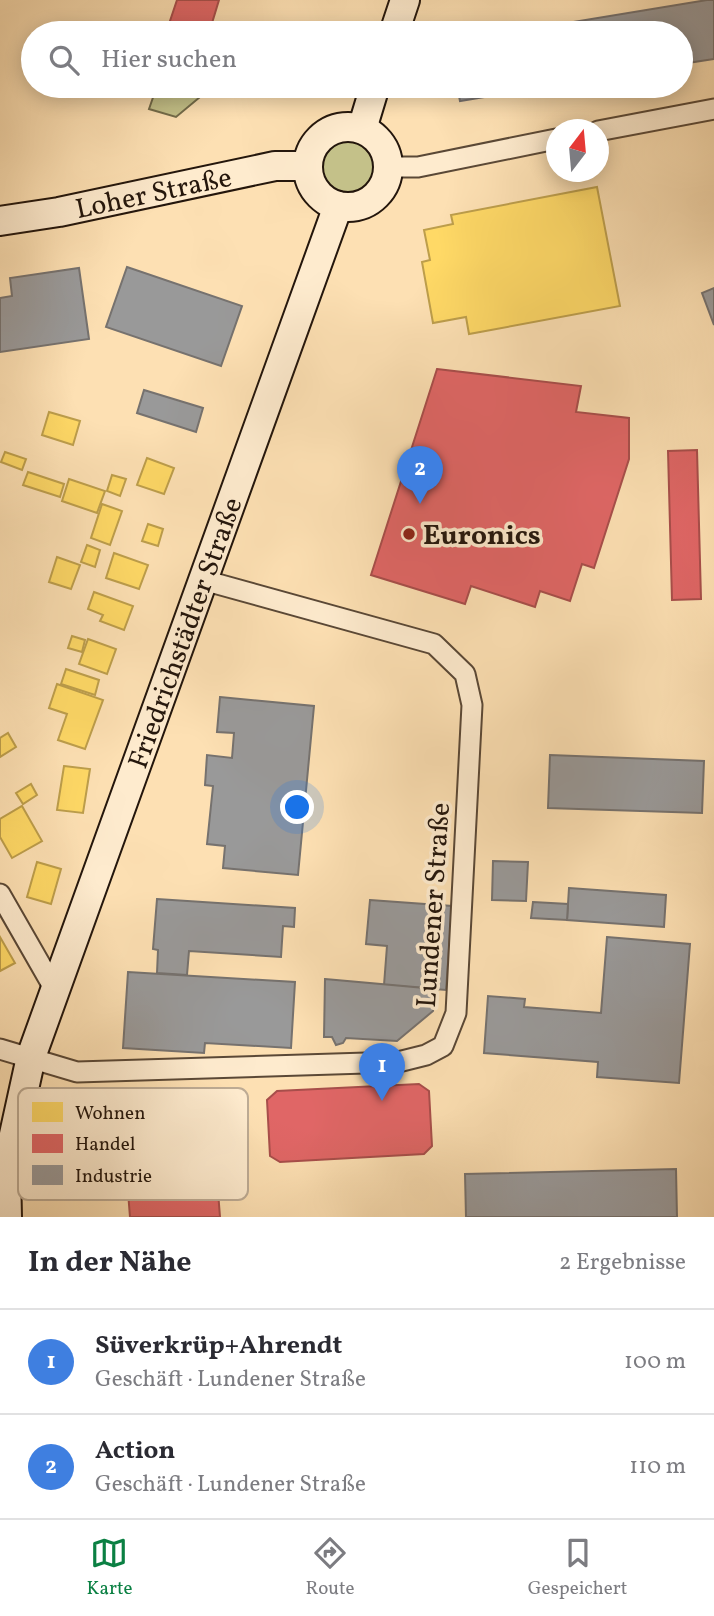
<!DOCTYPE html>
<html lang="de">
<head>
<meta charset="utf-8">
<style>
	:root { --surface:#fff; --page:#f7f7f7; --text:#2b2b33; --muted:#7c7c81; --line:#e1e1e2; --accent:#0b8043 }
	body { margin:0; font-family:Vollkorn,serif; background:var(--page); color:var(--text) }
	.compass { position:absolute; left:546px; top:119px; width:63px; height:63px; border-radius:50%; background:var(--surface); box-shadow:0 4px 18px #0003; rotate:16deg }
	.you { position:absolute; left:298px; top:808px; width:24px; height:24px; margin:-18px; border:5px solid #fff; border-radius:50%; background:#1a73e8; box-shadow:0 0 0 10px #1a73e833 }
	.badge { display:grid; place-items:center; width:46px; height:46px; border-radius:50%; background:var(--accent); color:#fff; font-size:23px; font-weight:700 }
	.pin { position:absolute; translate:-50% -58px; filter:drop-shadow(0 2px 4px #0008) }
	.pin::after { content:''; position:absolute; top:37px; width:24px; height:21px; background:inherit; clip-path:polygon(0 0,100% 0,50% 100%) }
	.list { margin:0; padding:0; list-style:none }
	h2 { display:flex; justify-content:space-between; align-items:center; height:91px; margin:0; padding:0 28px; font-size:30px }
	h2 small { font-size:23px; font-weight:400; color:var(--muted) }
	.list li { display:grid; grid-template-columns:46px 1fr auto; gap:21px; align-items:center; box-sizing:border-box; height:105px; padding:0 28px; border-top:2px solid var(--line) }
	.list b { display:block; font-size:26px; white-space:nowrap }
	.list p { margin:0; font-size:23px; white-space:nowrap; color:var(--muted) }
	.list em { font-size:23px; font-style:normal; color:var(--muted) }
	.icon { flex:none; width:38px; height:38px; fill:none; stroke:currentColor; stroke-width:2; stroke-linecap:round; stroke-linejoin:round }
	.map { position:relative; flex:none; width:714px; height:1217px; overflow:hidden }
	.search { position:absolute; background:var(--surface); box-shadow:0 4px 18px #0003; left:21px; right:21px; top:21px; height:77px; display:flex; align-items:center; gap:18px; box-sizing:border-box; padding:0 24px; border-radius:38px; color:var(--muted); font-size:26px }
	.sheet { height:301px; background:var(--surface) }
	nav { display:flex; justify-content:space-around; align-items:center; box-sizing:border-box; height:98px; border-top:2px solid var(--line); background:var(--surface); font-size:19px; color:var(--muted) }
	nav a { display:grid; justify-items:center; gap:4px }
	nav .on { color:var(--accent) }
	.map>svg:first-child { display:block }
</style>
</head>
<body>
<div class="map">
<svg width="714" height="1217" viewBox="0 0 714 1217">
	<rect width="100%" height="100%" fill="#fde0b3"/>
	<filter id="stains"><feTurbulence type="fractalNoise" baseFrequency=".00286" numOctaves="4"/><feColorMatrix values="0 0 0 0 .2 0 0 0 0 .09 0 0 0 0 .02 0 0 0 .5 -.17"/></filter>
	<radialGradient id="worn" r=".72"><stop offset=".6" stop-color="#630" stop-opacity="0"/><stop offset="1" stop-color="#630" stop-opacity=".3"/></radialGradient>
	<g fill="#c4c189" stroke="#746c4a" stroke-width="2">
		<polygon points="157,86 183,86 182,92 200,97 176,117 149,109"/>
		<circle cx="348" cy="166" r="27"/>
	</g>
	<g fill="#ffd966" stroke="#bd9e4b" stroke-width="2">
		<polygon points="597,187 620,306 469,334 466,317 433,323 422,262 430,260 424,230 453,224 451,215"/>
		<polygon points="49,412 80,421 73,445 42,435"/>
		<polygon points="5,452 26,459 22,470 1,462"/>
		<polygon points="147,458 174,468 164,494 137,485"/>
		<polygon points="28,472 64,484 60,497 23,485"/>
		<polygon points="112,475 126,479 120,496 107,491"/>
		<polygon points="69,479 105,491 97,513 62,501"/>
		<polygon points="102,504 122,511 110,545 91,538"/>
		<polygon points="148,524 163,529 158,546 142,541"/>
		<polygon points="87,545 100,550 95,567 81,562"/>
		<polygon points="114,553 148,565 139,589 106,578"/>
		<polygon points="57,557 80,565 71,589 49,582"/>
		<polygon points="94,592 133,606 124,630 100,621 103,615 88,609"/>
		<polygon points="72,636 85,640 82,652 68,648"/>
		<polygon points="88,639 116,649 107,674 79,664"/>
		<polygon points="66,669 99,680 95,695 61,684"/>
		<polygon points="57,684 103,700 85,749 58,740 67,714 49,708"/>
		<polygon points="8,733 16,747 0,757 0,738"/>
		<polygon points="64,766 90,769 83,813 57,810"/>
		<polygon points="31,784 37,795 23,804 16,793"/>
		<polygon points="22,806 42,841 12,858 0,837 0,819"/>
		<polygon points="37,862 61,869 51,904 27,897"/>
		<polygon points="0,937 15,963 0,971"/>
	</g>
	<g fill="#e06666" stroke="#a84e4b" stroke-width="2">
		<polygon points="177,0 219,0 209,33 166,33"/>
		<polygon points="437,369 581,386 576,412 629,418 629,459 594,568 582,564 570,601 540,591 535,607 471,586 465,604 371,575"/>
		<polygon points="697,450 701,599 672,600 668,451"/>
		<polygon points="419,1084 429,1091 432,1146 424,1154 280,1162 270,1156 267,1100 277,1091"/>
		<polygon points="165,1094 166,1098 219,1094 224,1152 215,1153 220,1217 130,1217 123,1128 111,1128 109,1098"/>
	</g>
	<g fill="#999" stroke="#76726f" stroke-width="2">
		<polygon points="707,0 714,0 714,59 681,64 681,33 506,33"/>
		<polygon points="457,86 552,86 460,101"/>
		<polygon points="127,267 242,306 221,366 106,327"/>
		<polygon points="79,268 89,339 0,352 0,298 12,296 10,278"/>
		<polygon points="714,288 714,325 702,293"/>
		<polygon points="144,390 203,408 196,432 137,413"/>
		<polygon points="220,697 314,706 298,875 223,868 225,846 207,844 213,786 205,785 207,755 232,758 234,733 217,732"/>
		<polygon points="550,755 704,761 702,813 548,808"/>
		<polygon points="493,861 528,862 526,901 492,900"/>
		<polygon points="569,888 666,895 664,927 567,920"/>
		<polygon points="157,899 295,908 294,927 283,926 281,957 189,951 187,975 157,973 158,950 153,949"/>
		<polygon points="370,900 452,906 446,990 384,985 387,946 366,944"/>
		<polygon points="533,902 568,904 567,920 531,918"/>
		<polygon points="607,937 690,944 679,1083 597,1077 598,1062 484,1053 488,996 525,999 524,1007 601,1013"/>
		<polygon points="128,972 295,982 291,1048 205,1043 204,1053 123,1048"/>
		<polygon points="325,979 436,989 433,1011 397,1041 346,1038 343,1043 336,1045 332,1037 324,1037"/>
		<polygon points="676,1169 677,1217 466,1217 465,1174"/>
	</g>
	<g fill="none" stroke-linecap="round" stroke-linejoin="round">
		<g stroke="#5a4836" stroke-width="23">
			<g id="street">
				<polyline points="598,131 714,109"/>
				<polyline points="388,167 418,167 556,139"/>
				<polyline points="0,894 55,990"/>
				<polyline points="0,1049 77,1072 398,1062 426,1055 443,1046 456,1013 472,705 465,674 434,644 203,580"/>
			</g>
		</g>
		<g stroke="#24160c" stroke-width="32">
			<g id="secondary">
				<polyline points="394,33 405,0"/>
				<circle cx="348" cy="167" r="40"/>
				<polyline points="362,129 375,86"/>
				<path id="s1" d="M0,221L59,212L275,166H307"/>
				<path id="s2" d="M7,1217L6,1171L31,1057L338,206"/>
			</g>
		</g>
		<use href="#street" stroke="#feebce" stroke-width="19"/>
		<use href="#secondary" stroke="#feebce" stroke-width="28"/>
	</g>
	<circle fill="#8f2418" stroke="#feebce" stroke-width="2.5" cx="409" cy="534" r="7"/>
	<g text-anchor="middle" stroke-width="7" stroke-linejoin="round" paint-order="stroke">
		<g font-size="28" fill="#24160c" stroke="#feebce">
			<text dy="10" stroke="none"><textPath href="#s1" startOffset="156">Loher Straße</textPath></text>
			<text dy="10" stroke="none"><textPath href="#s2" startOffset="614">Friedrichstädter Straße</textPath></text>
			<text transform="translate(432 905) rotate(-86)" y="10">Lundener Straße</text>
		</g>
		<g font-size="28" font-weight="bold" fill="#24160c" stroke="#feebce" text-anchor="start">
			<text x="423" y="544">Euronics</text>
		</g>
	</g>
	<rect x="18" y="1088" width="230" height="112" rx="10" fill="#feebce" stroke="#bdab94" stroke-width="2"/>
	<rect x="32" y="1102" width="31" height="20" fill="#ffd966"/>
	<rect x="32" y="1134" width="31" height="19" fill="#e06666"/>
	<rect x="32" y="1165" width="31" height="20" fill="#999"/>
	<g font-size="19" fill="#24160c">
		<text x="75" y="1119">Wohnen</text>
		<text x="75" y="1150">Handel</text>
		<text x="75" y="1182">Industrie</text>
	</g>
	<rect width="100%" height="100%" filter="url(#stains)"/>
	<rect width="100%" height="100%" fill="url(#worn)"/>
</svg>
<svg class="compass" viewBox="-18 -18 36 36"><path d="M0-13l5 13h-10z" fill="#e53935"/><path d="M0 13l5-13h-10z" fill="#7c7c81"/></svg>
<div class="you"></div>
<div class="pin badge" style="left:382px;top:1101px;background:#3f7fe0">1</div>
<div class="pin badge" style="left:420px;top:504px;background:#3f7fe0">2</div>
<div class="search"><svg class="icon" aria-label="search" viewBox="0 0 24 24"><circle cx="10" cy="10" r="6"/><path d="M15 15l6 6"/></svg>Hier suchen</div>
</div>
<section class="sheet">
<h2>In der Nähe<small>2 Ergebnisse</small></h2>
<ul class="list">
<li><span class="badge" style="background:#3f7fe0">1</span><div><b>Süverkrüp+Ahrendt</b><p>Geschäft · Lundener Straße</p></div><em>100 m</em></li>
<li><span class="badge" style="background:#3f7fe0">2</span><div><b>Action</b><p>Geschäft · Lundener Straße</p></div><em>110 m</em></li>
</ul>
</section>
<nav>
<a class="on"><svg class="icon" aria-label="map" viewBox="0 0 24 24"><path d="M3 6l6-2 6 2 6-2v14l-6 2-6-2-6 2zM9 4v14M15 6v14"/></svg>Karte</a>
<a><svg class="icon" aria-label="directions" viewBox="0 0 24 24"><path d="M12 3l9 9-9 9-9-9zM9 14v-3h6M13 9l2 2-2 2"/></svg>Route</a>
<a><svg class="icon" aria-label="saved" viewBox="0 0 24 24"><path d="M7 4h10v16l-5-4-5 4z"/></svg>Gespeichert</a>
</nav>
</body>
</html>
